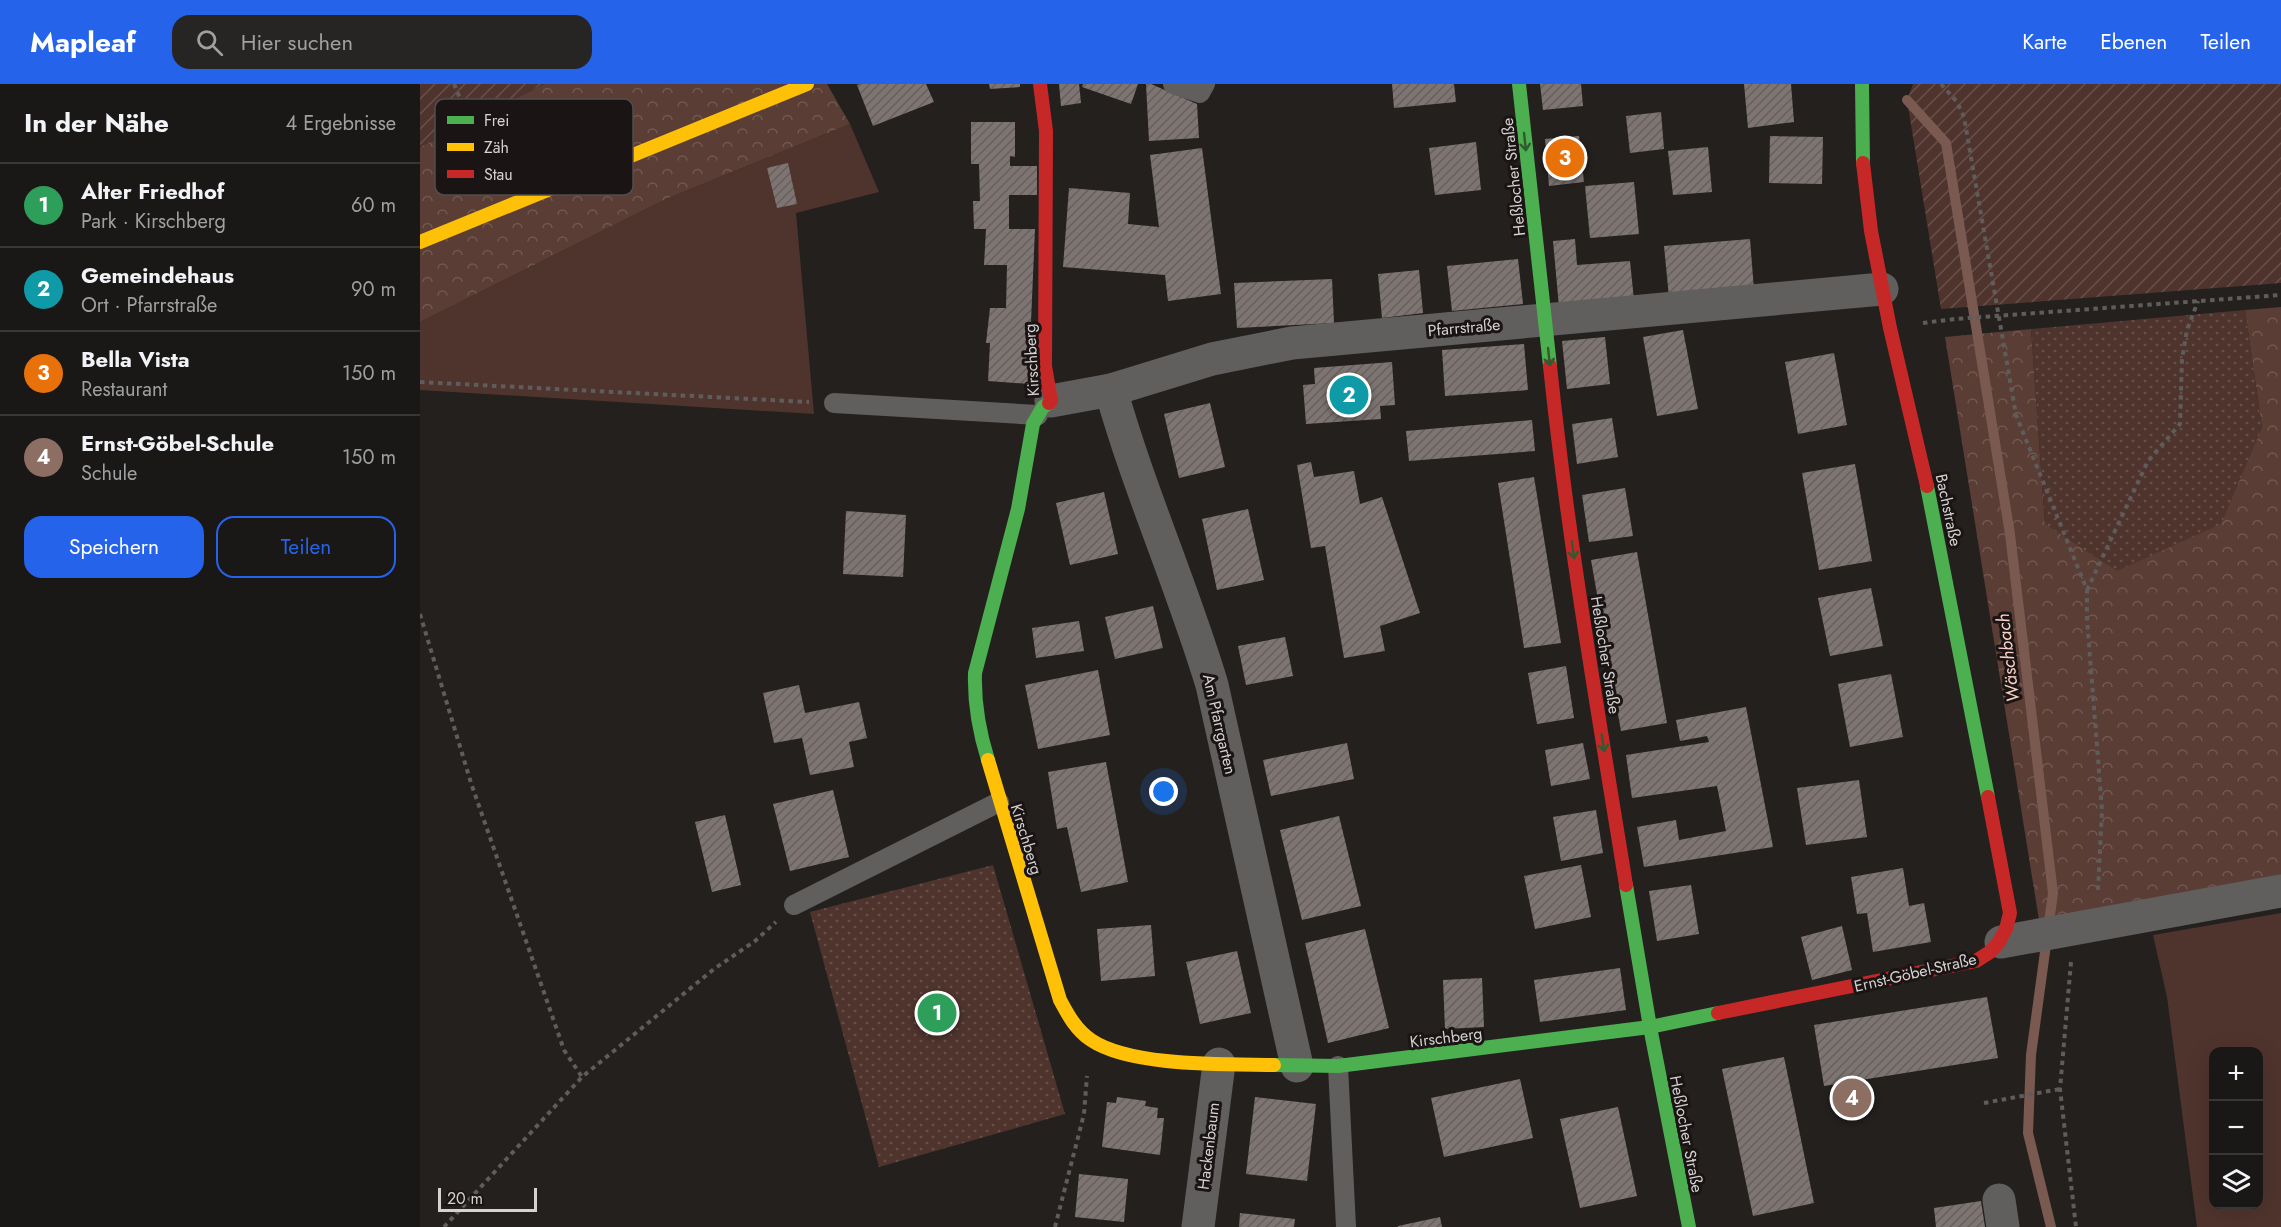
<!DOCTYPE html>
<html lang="de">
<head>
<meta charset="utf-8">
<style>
	:root { --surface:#1a1816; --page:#272523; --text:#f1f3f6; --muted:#9fa0a1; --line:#383735; --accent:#2563eb }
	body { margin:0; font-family:Jost,sans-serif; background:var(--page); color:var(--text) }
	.controls { position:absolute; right:18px; bottom:18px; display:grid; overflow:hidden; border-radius:12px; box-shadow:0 6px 24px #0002 }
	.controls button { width:54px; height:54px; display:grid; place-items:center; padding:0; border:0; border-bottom:2px solid var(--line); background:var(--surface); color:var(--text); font:30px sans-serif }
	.scale { position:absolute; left:18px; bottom:15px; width:99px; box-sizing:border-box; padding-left:6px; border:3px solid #d5d2d1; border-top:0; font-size:16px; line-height:21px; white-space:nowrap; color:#d5d2d1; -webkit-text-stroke:4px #1a1514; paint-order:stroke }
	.you { position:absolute; left:744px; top:708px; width:21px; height:21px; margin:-15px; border:4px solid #fff; border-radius:50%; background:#1a73e8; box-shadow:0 0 0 9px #1a73e833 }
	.badge { display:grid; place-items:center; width:39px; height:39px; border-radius:50%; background:var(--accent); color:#fff; font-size:20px; font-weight:700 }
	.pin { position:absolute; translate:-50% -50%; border:3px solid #fff; box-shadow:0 2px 6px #0006 }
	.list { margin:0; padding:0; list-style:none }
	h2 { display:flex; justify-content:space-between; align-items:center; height:78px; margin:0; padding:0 24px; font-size:26px }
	h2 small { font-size:20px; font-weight:400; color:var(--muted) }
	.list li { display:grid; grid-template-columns:39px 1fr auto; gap:18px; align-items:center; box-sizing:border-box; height:84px; padding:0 24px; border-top:2px solid var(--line) }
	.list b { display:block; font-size:22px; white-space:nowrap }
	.list p { margin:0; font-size:20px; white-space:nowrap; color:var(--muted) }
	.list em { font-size:20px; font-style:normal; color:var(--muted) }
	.actions { display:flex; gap:12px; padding:18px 24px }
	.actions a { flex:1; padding:14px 0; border:2px solid var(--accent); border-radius:18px; text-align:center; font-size:21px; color:var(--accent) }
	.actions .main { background:var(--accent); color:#fff }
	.icon { flex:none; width:33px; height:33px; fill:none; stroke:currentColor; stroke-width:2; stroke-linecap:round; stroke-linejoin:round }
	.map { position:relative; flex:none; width:1861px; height:1143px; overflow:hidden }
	header { display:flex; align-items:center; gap:36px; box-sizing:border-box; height:84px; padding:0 30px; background:var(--accent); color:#fff }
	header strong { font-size:28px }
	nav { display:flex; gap:33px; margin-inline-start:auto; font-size:21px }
	.search { width:420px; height:54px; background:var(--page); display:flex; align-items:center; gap:15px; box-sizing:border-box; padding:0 21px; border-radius:18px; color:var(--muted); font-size:22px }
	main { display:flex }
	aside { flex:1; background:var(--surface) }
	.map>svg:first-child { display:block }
</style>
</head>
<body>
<header>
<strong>Mapleaf</strong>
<div class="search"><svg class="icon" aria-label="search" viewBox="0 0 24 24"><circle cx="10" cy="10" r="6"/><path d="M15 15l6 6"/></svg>Hier suchen</div>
<nav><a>Karte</a><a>Ebenen</a><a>Teilen</a></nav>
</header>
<main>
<aside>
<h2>In der Nähe<small>4 Ergebnisse</small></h2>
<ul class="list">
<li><span class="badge" style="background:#2e9e5b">1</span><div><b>Alter Friedhof</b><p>Park · Kirschberg</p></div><em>60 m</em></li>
<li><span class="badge" style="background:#0f9aa8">2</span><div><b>Gemeindehaus</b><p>Ort · Pfarrstraße</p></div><em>90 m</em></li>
<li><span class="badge" style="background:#e8710a">3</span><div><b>Bella Vista</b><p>Restaurant</p></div><em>150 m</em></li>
<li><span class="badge" style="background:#8d6e63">4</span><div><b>Ernst-Göbel-Schule</b><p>Schule</p></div><em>150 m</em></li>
</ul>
<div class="actions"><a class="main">Speichern</a><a>Teilen</a></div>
</aside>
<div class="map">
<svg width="1861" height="1143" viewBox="0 0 1861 1143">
	<defs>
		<pattern id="forest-crowns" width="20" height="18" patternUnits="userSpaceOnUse" patternTransform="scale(1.5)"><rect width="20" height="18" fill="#5a3d34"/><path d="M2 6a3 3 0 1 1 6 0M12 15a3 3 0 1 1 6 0" fill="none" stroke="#715850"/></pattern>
		<pattern id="park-dots" width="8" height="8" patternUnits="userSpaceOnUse" patternTransform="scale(1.5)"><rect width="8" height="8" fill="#4f342d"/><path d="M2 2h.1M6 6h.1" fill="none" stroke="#67504a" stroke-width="1.8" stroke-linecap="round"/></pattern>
		<pattern id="garden-furrows" width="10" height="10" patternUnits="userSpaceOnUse" patternTransform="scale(1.5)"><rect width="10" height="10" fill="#4f342d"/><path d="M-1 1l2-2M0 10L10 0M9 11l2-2" fill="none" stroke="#67504a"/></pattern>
		<pattern id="building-hatch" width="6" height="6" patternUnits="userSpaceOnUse" patternTransform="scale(1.5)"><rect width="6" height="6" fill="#7e7572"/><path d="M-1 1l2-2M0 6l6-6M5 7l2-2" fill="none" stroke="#655f5e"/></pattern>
	</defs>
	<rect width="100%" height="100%" fill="#23201e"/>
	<g fill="#4f342d" fill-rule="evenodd">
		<polygon points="430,40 459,108 376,129 394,330 0,306 0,238 246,115"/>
		<path d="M1861,829V1143H1777L1747,913L1733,851ZM1794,968H1838V1120H1794Z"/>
	</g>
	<g fill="url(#forest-crowns)">
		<polygon points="124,0 407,0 430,40 246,115 0,238 0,63"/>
		<polygon points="1861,223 1861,795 1619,836 1525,253 1611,245 1625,440 1842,344 1825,226"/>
	</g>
	<g fill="url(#park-dots)">
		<polygon points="1825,226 1842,344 1801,440 1697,487 1625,440 1611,245"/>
		<polygon points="573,781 645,1030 459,1083 390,828"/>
	</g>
	<g fill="url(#garden-furrows)">
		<polygon points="0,0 124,0 0,63"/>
		<polygon points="1493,0 1861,0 1861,199 1521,225 1487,16"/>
	</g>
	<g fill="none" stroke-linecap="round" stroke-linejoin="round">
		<polyline stroke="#7a5951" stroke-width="10" points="1487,16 1526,59 1590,450 1633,809 1611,971 1608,1049 1631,1143"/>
	</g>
	<g fill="url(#building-hatch)">
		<polygon points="440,0 506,0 514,18 453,42 437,1"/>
		<polygon points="569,0 600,0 600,3 570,5"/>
		<polygon points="639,0 659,0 661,19 641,22"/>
		<polygon points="663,0 718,0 711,20 662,3"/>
		<polygon points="726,0 731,0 777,20 779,54 729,57"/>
		<polygon points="972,0 1034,0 1036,18 974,24"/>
		<polygon points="1120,0 1161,0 1163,22 1123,26"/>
		<polygon points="1324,0 1371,0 1374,38 1328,44"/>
		<polygon points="1241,28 1244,65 1210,69 1206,32"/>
		<polygon points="551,38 595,38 595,73 590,72 590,82 617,82 617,111 589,111 589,145 615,145 610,261 610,300 568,297 570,259 566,259 570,224 586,224 587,181 564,181 566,145 554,145 553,117 560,117 559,80 551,80"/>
		<polygon points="1159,52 1164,98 1129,102 1125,55"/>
		<polygon points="1350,52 1403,53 1402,100 1349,99"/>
		<polygon points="1056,58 1061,106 1015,111 1009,64"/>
		<polygon points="1288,63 1292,108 1253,111 1248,67"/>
		<polygon points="782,64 801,210 748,217 745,191 643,183 649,104 710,109 708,140 739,143 730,71"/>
		<polygon points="368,79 377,120 357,124 347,84"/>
		<polygon points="1214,98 1219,150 1170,154 1165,102"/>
		<polygon points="1155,155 1157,181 1210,177 1214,216 1139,223 1133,157"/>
		<polygon points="1330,155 1334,206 1249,213 1244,162"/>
		<polygon points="1098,175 1103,220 1032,227 1027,182"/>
		<polygon points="999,186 1003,229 962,234 958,190"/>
		<polygon points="912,195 914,239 817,244 814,199"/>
		<polygon points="1263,246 1278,325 1237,332 1223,253"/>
		<polygon points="1185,253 1190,300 1147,305 1142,257"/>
		<polygon points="1104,260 1108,306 1025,312 1022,266"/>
		<polygon points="1414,269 1427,341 1378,350 1365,278"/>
		<polygon points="972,278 975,321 960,322 961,335 886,340 883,301 895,300 894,284"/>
		<polygon points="790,319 805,383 759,394 744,330"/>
		<polygon points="1192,334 1198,373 1157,380 1152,340"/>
		<polygon points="1112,336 1115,367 989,377 986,347"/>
		<polygon points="891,378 894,393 934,387 940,420 962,413 1000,529 960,542 965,567 924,574 905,462 891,464 877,381"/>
		<polygon points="1435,380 1452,477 1399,486 1382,389"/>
		<polygon points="1114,393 1141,559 1104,564 1078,399"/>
		<polygon points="1205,404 1213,452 1169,458 1162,411"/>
		<polygon points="684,408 698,470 650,481 636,419"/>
		<polygon points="828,425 844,496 797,506 782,435"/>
		<polygon points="426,427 486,431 483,493 423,490"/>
		<polygon points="1217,468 1247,639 1201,647 1171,476"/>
		<polygon points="1451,504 1463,562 1410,572 1398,514"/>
		<polygon points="733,522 743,564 695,575 685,533"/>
		<polygon points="659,537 664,567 616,574 612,544"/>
		<polygon points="865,553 873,592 826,601 818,562"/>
		<polygon points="1146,582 1154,634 1117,640 1108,589"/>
		<polygon points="678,586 690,651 618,665 605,601"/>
		<polygon points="1471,590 1483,653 1430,663 1418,600"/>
		<polygon points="379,601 385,629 439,618 447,654 429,658 434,683 390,691 382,654 354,659 343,609"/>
		<polygon points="1326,623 1353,763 1224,783 1217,743 1256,736 1259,756 1306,747 1297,702 1212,714 1206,671 1289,658 1287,652 1260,657 1256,636"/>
		<polygon points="927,659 934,695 851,712 843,676"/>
		<polygon points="1163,659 1170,695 1131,702 1125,666"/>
		<polygon points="686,678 708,798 661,808 647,743 637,745 628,688"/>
		<polygon points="1439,696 1447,753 1386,761 1377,704"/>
		<polygon points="413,706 429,773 370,787 353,720"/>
		<polygon points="1176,726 1183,769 1141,777 1133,733"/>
		<polygon points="305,731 321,801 292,808 275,738"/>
		<polygon points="919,732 941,822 882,836 860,746"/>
		<polygon points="1161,781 1171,833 1115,845 1104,792"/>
		<polygon points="1483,784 1489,822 1504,819 1511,858 1453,868 1447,829 1437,830 1431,793"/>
		<polygon points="1271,801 1279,850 1237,857 1229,807"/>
		<polygon points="731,841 735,892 681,897 677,845"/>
		<polygon points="1422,842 1432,886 1392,896 1381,853"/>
		<polygon points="945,845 969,944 908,959 885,859"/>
		<polygon points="817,867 831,929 780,940 766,878"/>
		<polygon points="1200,884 1206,926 1120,938 1114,896"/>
		<polygon points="1062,894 1064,943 1025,945 1023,896"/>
		<polygon points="1567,913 1578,974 1404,1002 1394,941"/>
		<polygon points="1364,973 1394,1119 1333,1132 1302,985"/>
		<polygon points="1100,995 1113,1054 1024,1073 1011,1014"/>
		<polygon points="697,1013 726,1017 725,1022 738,1024 737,1034 744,1034 740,1071 682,1063 687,1018 696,1019"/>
		<polygon points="835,1013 896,1020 887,1097 826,1090"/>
		<polygon points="1198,1023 1217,1112 1160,1124 1140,1035"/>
		<polygon points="659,1090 708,1095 704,1138 655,1133"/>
		<polygon points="1561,1117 1565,1143 1516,1143 1514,1124"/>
		<polygon points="820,1129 875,1135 874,1143 819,1143"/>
		<polygon points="1020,1133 1022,1143 978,1143 978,1142"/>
	</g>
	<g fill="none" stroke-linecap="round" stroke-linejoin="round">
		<g stroke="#5f5d5c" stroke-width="4" stroke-dasharray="4.5 4.5" stroke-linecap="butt">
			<polyline points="34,0 73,92"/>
			<polyline points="1521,0 1537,18 1544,33 1596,331 1667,506 1667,535 1682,726 1678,806"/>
			<polyline points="1503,239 1535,235 1861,211"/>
			<polyline points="0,298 389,318"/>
			<polyline points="1667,506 1728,377 1760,340 1762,275 1767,246 1778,217"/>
			<polyline points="0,530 51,699 144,966 162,993"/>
			<polyline points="1651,878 1640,1005 1656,1143"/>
			<polyline points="1564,1019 1640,1005"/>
			<polyline points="24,1143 162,993 294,885 335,857 356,838"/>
			<polyline points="635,1143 664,1030 667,992"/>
		</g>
		<g stroke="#615f5e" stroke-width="20">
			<polyline points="753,0 780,9 785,0"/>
			<polyline points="414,319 618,331"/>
			<polyline points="374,821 579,718"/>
			<polyline points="918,982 926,1143"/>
		</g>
		<g stroke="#615f5e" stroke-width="33">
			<path d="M691,306C719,406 762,501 792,601L877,982"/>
			<polyline points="631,317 691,306 792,275 872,259 1462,205"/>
			<polyline points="1581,858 1861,807"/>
			<polyline points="1579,1116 1583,1143"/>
			<polyline points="778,1143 799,980"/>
		</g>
		<g stroke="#4caf50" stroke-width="14">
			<polyline points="1099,0 1130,282"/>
			<polyline points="1442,0 1443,79"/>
			<polyline points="1507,402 1568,713"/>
			<path d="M568,676C559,647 554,620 555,589L598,425L613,340L623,323L629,319"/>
			<polyline points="1206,801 1230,943 1269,1143"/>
			<polyline points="854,981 918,982 1230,943 1298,929"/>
		</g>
		<g stroke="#ffc107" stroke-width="14">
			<polyline points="0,158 387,0"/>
			<path d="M568,676L640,916C648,931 656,946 671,956C711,983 806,980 854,981"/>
		</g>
		<g stroke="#c62828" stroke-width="14">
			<polyline points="620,0 626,47 625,282 631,317 629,319"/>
			<polyline points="1443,79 1451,147 1470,244 1507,402"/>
			<path d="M1130,282C1148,456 1178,628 1206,801"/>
			<polyline points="1298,929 1556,877 1570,868 1579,858 1586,845 1590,829 1568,713"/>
		</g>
	</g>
	<defs><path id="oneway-shaft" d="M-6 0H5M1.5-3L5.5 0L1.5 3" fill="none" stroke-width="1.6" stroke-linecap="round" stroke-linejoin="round" transform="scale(1.5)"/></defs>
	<g stroke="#305a2f">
		<use href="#oneway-shaft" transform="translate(1105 58) rotate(84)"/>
		<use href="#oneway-shaft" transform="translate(1129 273) rotate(84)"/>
		<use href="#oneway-shaft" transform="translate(1153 466) rotate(82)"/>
		<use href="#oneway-shaft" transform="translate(1183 659) rotate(81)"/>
	</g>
	<g text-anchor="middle" stroke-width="6" stroke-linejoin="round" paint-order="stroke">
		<g font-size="16" fill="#d5d2d1" stroke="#1a1514">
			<text transform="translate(1093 93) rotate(-96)" y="6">Heßlocher Straße</text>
			<text transform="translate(1044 243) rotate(-5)" y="6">Pfarrstraße</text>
			<text transform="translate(611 276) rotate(-93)" y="6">Kirschberg</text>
			<text transform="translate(1529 426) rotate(78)" y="6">Bachstraße</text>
			<text transform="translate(1186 571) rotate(81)" y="6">Heßlocher Straße</text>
			<text transform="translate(800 640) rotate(77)" y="6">Am Pfarrgarten</text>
			<text transform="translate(607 755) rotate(73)" y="6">Kirschberg</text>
			<text transform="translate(1495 888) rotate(-13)" y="6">Ernst-Göbel-Straße</text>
			<text transform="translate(1026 953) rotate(-7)" y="6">Kirschberg</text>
			<text transform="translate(1267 1050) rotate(79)" y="6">Heßlocher Straße</text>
			<text transform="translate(788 1062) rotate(-83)" y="6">Hackenbaum</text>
		</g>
		<g font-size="18" font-style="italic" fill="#fad1c7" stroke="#1a1514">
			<text transform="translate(1588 574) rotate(-97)" y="6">Wäschbach</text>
		</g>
	</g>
	<rect x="15" y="15" width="198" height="96" rx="9" fill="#1a1514" stroke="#524e4d" stroke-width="1.5"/>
	<rect x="27" y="32" width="27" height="8" fill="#4caf50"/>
	<rect x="27" y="59" width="27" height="8" fill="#ffc107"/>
	<rect x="27" y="86" width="27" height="8" fill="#c62828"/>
	<g font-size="16" fill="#d5d2d1">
		<text x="64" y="42">Frei</text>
		<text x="64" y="69">Zäh</text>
		<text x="64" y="96">Stau</text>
	</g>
</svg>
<div class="controls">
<button>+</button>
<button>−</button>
<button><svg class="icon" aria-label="layers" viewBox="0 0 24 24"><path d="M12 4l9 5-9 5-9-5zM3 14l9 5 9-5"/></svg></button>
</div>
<div class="scale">20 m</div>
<div class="you"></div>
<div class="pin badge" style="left:517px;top:929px;background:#2e9e5b">1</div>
<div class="pin badge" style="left:929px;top:311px;background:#0f9aa8">2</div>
<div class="pin badge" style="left:1145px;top:74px;background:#e8710a">3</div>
<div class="pin badge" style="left:1432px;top:1014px;background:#8d6e63">4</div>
</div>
</main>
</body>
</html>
